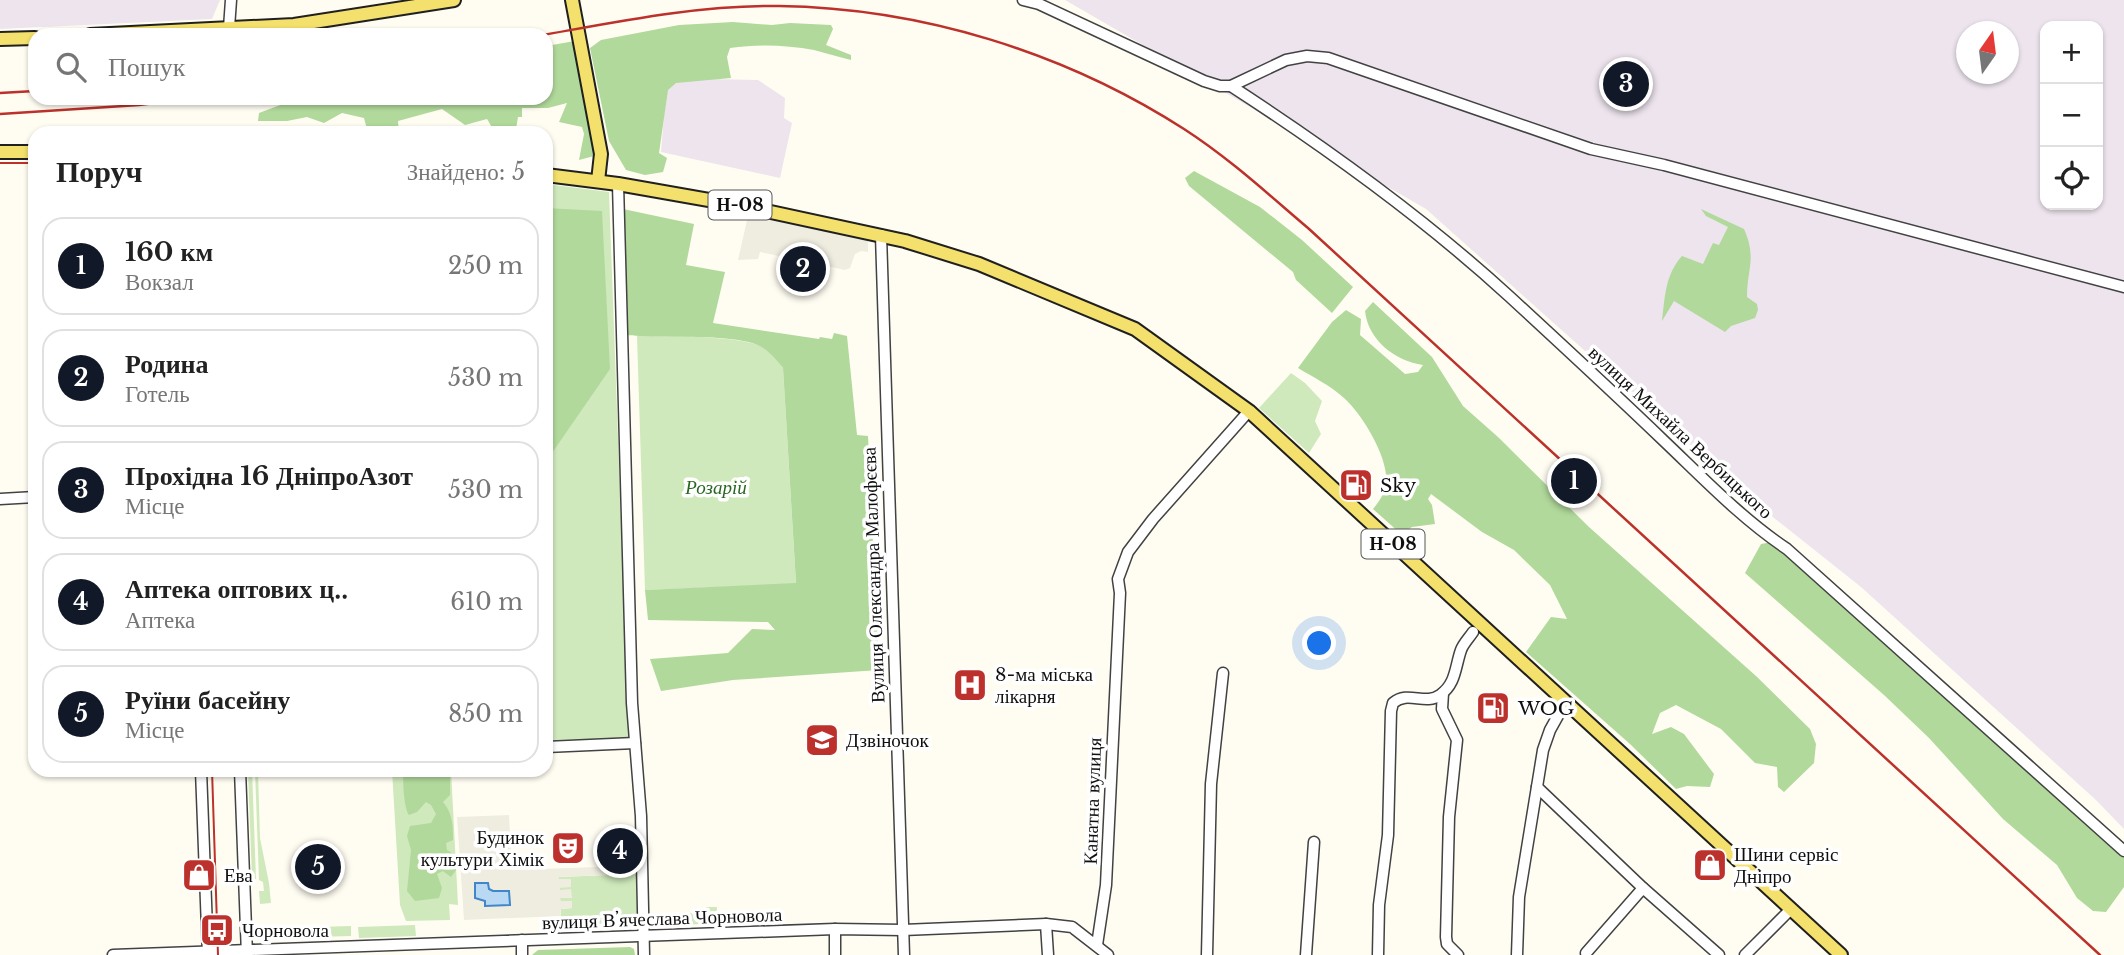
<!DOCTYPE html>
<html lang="uk">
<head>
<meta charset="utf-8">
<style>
	:root { --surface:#fff; --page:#f2f2f2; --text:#222; --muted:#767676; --line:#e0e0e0; --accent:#111827 }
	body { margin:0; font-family:"Libre Baskerville",serif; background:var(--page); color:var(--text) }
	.controls { position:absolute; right:21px; top:21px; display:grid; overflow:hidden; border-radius:14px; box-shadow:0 2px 5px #0004 }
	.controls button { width:63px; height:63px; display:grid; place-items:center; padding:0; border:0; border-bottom:2px solid var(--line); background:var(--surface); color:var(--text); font:35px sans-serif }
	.compass { position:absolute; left:1956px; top:21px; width:63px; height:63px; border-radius:50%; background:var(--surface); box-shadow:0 2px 5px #0004; rotate:14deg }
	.you { position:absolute; left:1320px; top:644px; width:24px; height:24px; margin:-18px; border:5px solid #fff; border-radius:50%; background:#1a73e8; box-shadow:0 0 0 10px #1a73e833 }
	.badge { display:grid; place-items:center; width:46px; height:46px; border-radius:50%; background:var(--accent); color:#fff; font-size:23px; font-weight:700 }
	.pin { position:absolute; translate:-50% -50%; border:4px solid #fff; box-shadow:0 2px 7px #0006 }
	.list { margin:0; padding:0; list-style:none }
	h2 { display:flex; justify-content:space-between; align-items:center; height:91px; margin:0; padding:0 28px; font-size:30px }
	h2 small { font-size:23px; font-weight:400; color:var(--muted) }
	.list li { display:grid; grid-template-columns:46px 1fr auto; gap:21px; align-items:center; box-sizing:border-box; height:98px; margin:0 14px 14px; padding:0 14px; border:2px solid var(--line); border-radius:21px }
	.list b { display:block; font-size:26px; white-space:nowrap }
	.list p { margin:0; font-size:23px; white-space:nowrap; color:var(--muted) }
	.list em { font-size:23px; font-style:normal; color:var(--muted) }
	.icon { flex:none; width:38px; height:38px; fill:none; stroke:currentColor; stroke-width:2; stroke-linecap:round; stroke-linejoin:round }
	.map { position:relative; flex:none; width:2124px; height:955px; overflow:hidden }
	.search { position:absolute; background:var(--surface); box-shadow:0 2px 5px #0004; left:28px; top:28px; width:525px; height:77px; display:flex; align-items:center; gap:18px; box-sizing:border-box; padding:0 24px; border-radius:21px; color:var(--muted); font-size:26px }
	.panel { position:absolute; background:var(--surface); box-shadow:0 2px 5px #0004; left:28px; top:126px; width:525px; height:651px; border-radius:21px }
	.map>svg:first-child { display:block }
</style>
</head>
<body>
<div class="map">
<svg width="2124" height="955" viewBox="0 0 2124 955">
	<rect width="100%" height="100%" fill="#fffdf2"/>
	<g fill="#ede4ed" fill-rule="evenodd">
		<polygon points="0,0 220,0 212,19 0,29"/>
		<path d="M1065,0H2124V829L2096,800L1861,587L1759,506L1426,209ZM2045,26H2098V205H2045ZM1966,32H2008V74H1966Z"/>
		<polygon points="667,78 758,80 785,98 784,118 792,123 780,178 661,152"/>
	</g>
	<g fill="#cfe9bc">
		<polygon points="546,184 609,192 629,739 546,740"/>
		<path d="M666,335C687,337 748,337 764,348C771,353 777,361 783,368L796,584L645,590L637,336Z"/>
		<polygon points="1291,373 1305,383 1322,401 1315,421 1321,434 1309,453 1259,408"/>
		<polygon points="248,770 252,770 256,879 252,879"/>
		<polygon points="255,770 258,772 260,838 269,883 271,903 260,904 259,891 264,891 263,882 259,880"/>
		<polygon points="392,770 451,770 458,905 449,904 450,920 406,921 400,905"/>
		<polygon points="636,874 638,922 568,925 560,922 561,909 572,908 571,901 560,901 560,898 571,897 560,890 559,887 571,887 559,879 559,877"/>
		<polygon points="706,907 717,907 716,923 669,926 670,916 705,911"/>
		<polygon points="415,925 416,936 359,938 358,927"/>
		<polygon points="351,926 351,936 282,938 283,928"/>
	</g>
	<g fill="#b1d99b">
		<path d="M733,22L772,25L790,23L831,25L833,29L826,45L851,55V60C838,57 826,53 814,50C786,45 758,44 730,48L727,57L731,78L676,83L668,90L659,153L667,158L663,172L645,175L626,170L609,141L590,48L601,40L679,25Z"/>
		<polygon points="575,41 596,149 594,156 579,160 584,134 582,127 559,122 567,103 548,108 522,108 522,117 518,117 516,129 493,129 487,119 465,125 442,109 398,121 399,133 368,133 364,118 342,113 324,123 307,117 287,121 258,121 259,113 299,98 546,98 546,46"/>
		<polygon points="1194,171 1260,207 1302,240 1353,287 1332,313 1296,280 1293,272 1189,186 1185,178"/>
		<polygon points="546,208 602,211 610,369 552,453 546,454"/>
		<path d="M623,209L694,224L686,265L725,272L713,323L819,339L820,337L832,339L834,333L847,336L857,435L868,436L879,670L733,680L661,691L650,659L728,653L752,629L775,630L768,622L648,620L645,590L796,583L783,368C777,361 771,353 763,348C741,332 656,339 626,335Z"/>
		<path d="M1701,209L1744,229C1757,258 1747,269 1747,297L1757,304L1758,310L1755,318L1731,326L1725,332L1674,301L1662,321C1665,297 1665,275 1682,256L1703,264L1713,243L1719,245L1728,227L1706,216Z"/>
		<path d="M1373,302L1432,357L1463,406L1498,437L1589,527L1756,676L1810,729L1816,744L1814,763L1784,792L1778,787L1777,767L1755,763L1721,729L1676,705L1660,713L1652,734L1671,727L1684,734L1714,774L1710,787L1687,786L1676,789L1630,744L1526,652L1551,617L1567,619L1550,585L1514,550L1482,532L1431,494L1428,499L1432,505L1435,524L1412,527L1401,534L1373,509C1379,502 1384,494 1386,485C1390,460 1363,415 1344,398C1331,386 1313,377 1298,368L1332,322L1346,310L1361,319L1360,335L1405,374L1418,372L1423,365C1395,361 1368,340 1365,311Z"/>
		<polygon points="1772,542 1787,552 2124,854 2124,887 2106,912 2093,911 2077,898 2057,865 2003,819 1929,738 1884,695 1745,573 1761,544"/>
		<path d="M404,770H450V795L443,802C453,814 453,826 453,840L446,843L447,850L455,855L456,870L451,877L443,871L437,874L442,888L439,898L415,901L407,891L411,850L407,836L410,826L431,823L436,814L431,805L426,802L417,812L409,815C404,809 402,777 404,770Z"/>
		<polygon points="630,947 634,949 635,955 532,955 538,950"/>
	</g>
	<g fill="#efede0">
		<polygon points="751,216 868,240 868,252 861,251 855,254 850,268 845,270 760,252 758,259 738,260 747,220"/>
		<polygon points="509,815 512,870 626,866 629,874 559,877 559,879 571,879 571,887 559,888 560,890 571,889 572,898 560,898 561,901 572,901 572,908 561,909 560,916 464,920 457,817"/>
	</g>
	<polygon fill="#b8d8f4" stroke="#4186c9" stroke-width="2" points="475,883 488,883 489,889 493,891 509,891 510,905 485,906 485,901 475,898"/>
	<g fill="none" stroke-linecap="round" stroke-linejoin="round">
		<g stroke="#424242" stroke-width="13">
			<g id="minor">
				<polyline points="1023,0 1039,4 1204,81 1220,86 1231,86 1286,60 1307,56 1328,58 1591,149 1664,165 2124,287"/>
				<polyline points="229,28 231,0"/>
				<path d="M1231,86C1328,149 1424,218 1510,297C1561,344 1613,392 1664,441C1704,479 1741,518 1787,549L2124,851"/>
				<polyline points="618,184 632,703 641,816 644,955"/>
				<polyline points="881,235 904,955"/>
				<polyline points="0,499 35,497"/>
				<polyline points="1443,693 1442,709 1457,740 1449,817 1446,937 1447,944 1458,955"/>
				<polyline points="546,747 635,743"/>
				<polyline points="201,770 208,955"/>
				<polyline points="240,770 247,955"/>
				<polyline points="1537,787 1643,888"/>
				<polyline points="1046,924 1048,955"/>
				<polyline points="835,929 835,955"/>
				<polyline points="522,940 522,955"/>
				<polyline points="1097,945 1106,885 1120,593 1118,579 1128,552 1153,519 1249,411"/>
				<polyline points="1586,953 1643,888 1719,955"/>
				<polyline points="113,955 835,929 903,930 1046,924 1072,927 1108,955"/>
				<polyline points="1207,955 1211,784 1223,673"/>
				<polyline points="1306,955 1314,842"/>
				<path d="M1378,955L1379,905L1388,835L1391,711L1393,703C1408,690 1425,706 1440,695C1456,684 1455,667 1461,650C1463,644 1469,638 1473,632"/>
				<polyline points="1517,955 1519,897 1543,750 1550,730 1565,703"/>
				<polyline points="1745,955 1790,910"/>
			</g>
		</g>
		<g stroke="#202020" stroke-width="16">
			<g id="major">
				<polyline points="572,0 601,154 598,181"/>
				<polyline points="90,35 294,25 454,0"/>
				<polyline points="0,39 35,38"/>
				<polyline points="0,152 35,152"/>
				<polyline points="546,175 618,184 743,206 905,241 979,264 1135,329 1249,411 1841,955"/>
			</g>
		</g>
		<use href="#minor" stroke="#fff" stroke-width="10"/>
		<use href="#major" stroke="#f4e06c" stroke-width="12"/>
		<g stroke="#bc312b" stroke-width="2">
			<polyline points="0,163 35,163"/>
			<polyline points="212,770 218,955"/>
		</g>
		<g stroke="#bc312b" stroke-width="2.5">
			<path d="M543,35C621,21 699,5 779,6C921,8 1064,52 1184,129C1229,158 1268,194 1308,228L2100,955"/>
			<polyline points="0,93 35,91"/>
			<polyline points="0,114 139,105 194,98"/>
		</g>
	</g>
	<defs>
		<g id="fuel-square" transform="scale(1.75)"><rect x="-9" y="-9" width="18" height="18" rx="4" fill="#bc312b" stroke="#fff"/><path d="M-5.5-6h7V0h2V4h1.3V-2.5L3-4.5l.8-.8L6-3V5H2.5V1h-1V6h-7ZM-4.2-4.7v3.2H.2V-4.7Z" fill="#fff"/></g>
		<g id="hospital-square" transform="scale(1.75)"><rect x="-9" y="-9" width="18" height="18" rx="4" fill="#bc312b" stroke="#fff"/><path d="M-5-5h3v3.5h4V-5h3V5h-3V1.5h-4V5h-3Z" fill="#fff"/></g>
		<g id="school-square" transform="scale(1.75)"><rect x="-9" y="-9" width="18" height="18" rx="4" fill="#bc312b" stroke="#fff"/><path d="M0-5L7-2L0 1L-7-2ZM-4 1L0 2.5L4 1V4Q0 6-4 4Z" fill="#fff"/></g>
		<g id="theatre-square" transform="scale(1.75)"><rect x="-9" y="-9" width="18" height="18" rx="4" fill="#bc312b" stroke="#fff"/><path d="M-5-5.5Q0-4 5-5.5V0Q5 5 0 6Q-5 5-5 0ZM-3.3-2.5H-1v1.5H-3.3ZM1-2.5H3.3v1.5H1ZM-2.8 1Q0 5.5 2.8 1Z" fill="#fff"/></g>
		<g id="shop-square" transform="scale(1.75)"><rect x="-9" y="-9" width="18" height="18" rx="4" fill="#bc312b" stroke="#fff"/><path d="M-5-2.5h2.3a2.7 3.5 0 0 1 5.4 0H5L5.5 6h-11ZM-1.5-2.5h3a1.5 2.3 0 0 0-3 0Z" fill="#fff"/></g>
		<g id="bus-square" transform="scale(1.75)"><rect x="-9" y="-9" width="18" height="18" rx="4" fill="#bc312b" stroke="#fff"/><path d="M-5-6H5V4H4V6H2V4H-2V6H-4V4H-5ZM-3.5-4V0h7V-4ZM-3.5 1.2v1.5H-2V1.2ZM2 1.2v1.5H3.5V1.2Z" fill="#fff"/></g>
	</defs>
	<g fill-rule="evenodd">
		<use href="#fuel-square" x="1356" y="485"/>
		<use href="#hospital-square" x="970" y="685"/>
		<use href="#fuel-square" x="1493" y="708"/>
		<use href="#school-square" x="822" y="740"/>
		<use href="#theatre-square" x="568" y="848"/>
		<use href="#shop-square" x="1710" y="865"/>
		<use href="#shop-square" x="199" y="875"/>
		<use href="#bus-square" x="217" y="930"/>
	</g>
	<g text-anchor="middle" stroke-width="7" stroke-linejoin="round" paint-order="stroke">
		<g fill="#fff" stroke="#575757" stroke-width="2">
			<rect x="708.5" y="190.5" width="63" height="29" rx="5"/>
			<rect x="1361.5" y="529.5" width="63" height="29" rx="5"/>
		</g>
		<g font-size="18" font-weight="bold" fill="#0f0f0f">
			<text x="740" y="211">Н-08</text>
			<text x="1393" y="550">Н-08</text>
		</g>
		<g font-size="19" fill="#0f0f0f" stroke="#fff">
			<text transform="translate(1681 432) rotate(43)" y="7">вулиця Михайла Вербицького</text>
			<text transform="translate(873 575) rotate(-92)" y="7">Вулиця Олександра Малофєєва</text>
			<text transform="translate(1092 801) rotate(-88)" y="7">Канатна вулиця</text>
			<text transform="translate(662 918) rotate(-2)" y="7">вулиця Вʼячеслава Чорновола</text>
		</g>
		<g font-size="19" fill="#0f0f0f" stroke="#fff" text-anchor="start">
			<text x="1380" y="492">Sky</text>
			<text x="995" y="681">8-ма міська<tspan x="995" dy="22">лікарня</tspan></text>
			<text x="1518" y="715">WOG</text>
			<text x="846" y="747">Дзвіночок</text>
			<text x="544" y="844" text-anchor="end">Будинок<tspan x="544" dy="22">культури Хімік</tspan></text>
			<text x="1734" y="861">Шини сервіс<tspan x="1734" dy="22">Дніпро</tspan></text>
			<text x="224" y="882">Ева</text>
			<text x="242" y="937">Чорновола</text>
		</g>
		<g font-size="19" font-style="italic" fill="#286621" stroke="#fff">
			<text x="716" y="494">Розарій</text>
		</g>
	</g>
</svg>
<div class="controls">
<button>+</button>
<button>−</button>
<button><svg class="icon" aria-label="locate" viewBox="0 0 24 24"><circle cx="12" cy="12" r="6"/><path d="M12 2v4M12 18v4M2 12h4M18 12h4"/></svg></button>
</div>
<svg class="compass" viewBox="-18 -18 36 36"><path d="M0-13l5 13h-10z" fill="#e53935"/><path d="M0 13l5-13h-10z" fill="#767676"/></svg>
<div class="you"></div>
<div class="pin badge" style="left:1574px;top:481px">1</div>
<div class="pin badge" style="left:803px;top:269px">2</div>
<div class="pin badge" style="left:1626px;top:84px">3</div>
<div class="pin badge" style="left:620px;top:851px">4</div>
<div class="pin badge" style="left:318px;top:867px">5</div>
<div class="search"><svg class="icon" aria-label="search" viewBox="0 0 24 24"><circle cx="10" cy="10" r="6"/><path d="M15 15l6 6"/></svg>Пошук</div>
<section class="panel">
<h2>Поруч<small>Знайдено: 5</small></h2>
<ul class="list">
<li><span class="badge">1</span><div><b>160 км</b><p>Вокзал</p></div><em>250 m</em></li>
<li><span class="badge">2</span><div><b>Родина</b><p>Готель</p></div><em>530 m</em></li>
<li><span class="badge">3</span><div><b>Прохідна 16 ДніпроАзот</b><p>Місце</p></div><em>530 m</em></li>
<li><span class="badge">4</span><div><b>Аптека оптових ц‥</b><p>Аптека</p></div><em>610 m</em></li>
<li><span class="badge">5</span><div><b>Руїни басейну</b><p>Місце</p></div><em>850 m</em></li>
</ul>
</section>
</div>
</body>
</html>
